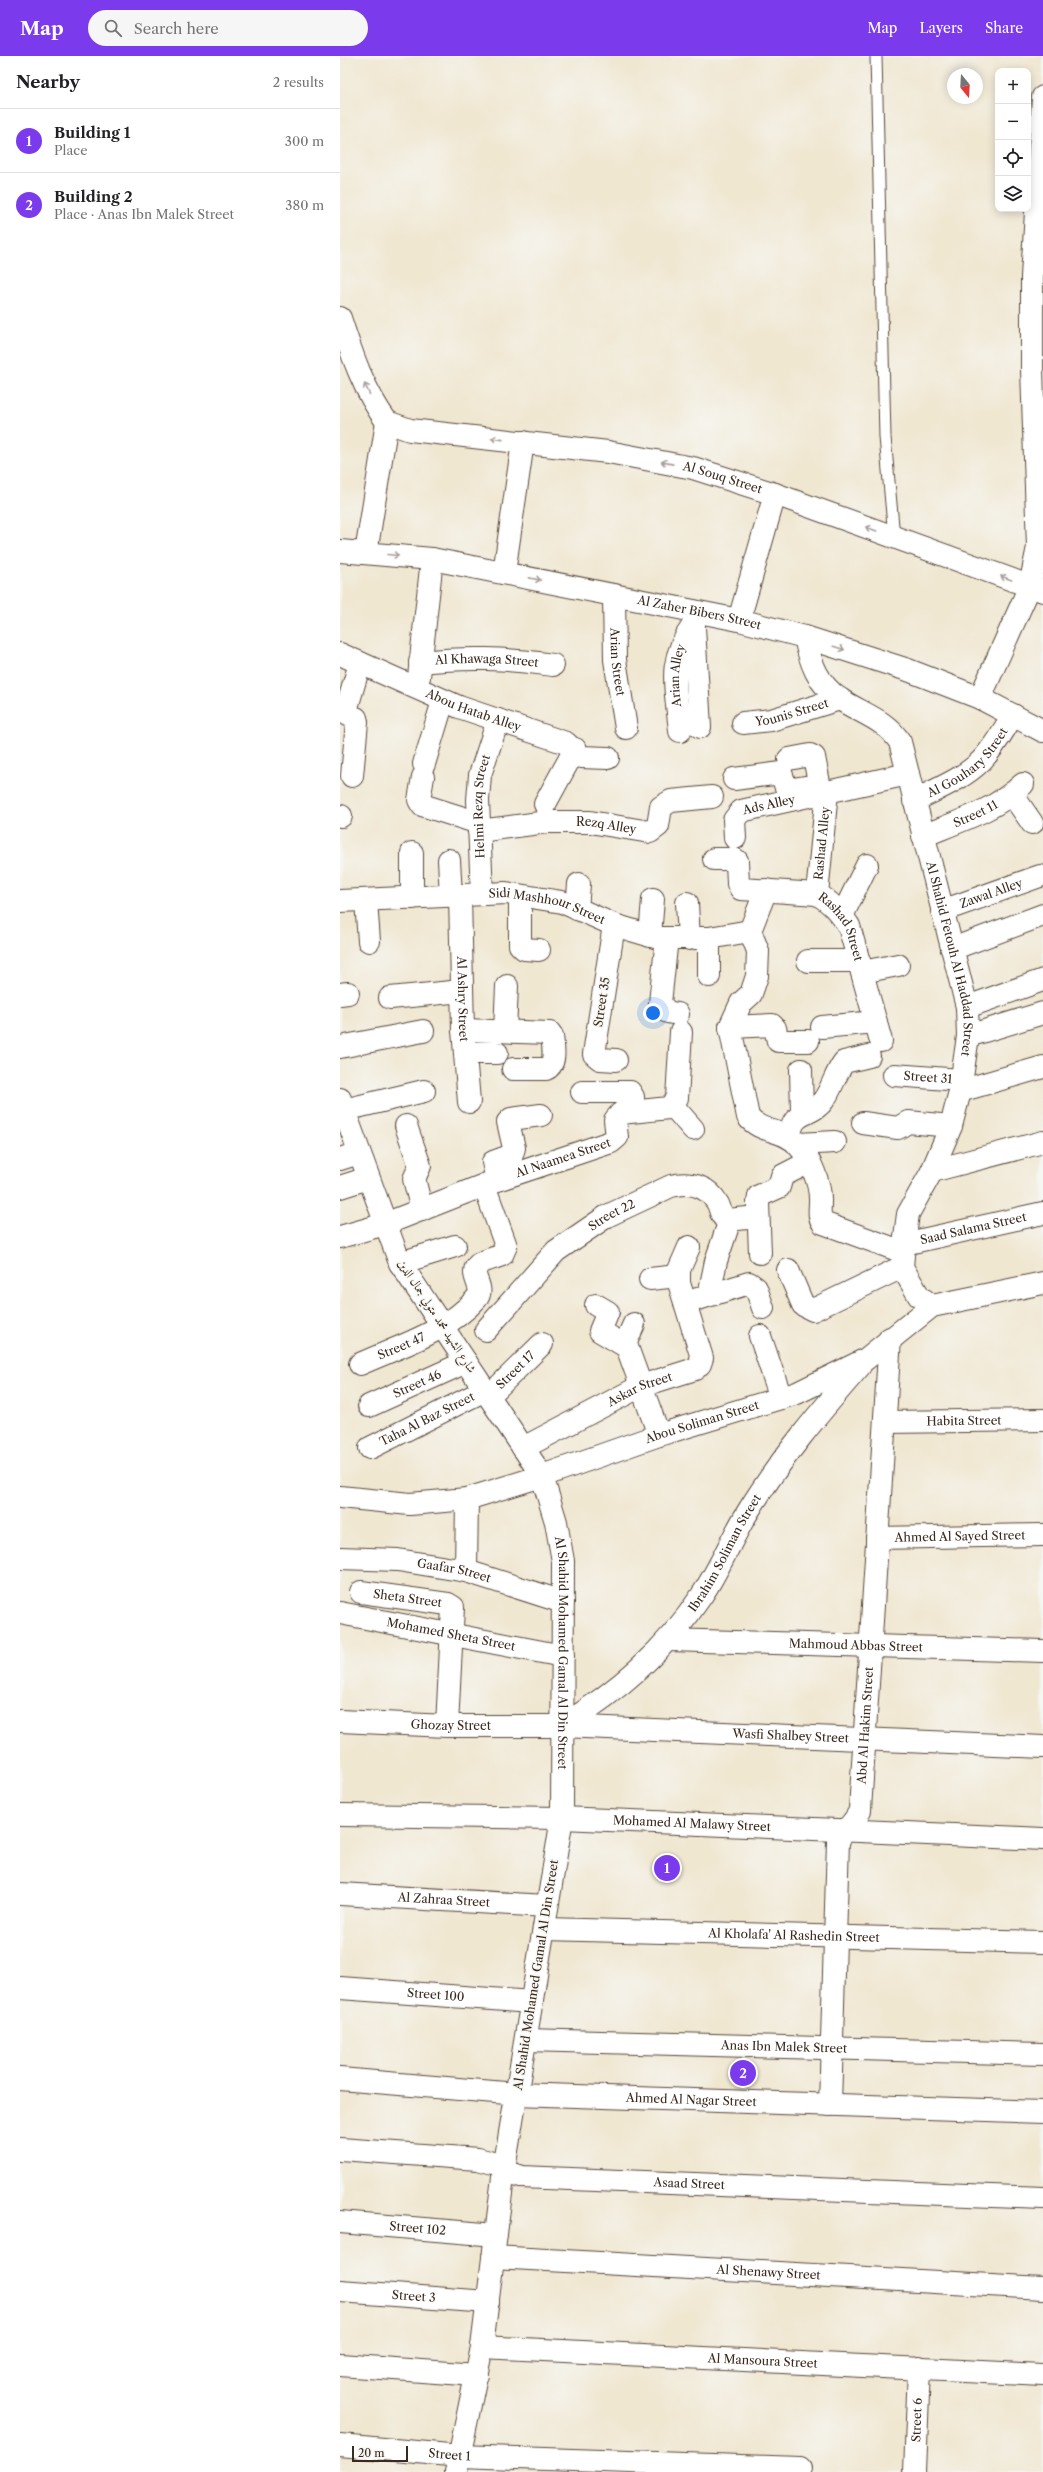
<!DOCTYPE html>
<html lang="en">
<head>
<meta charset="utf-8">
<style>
	:root { --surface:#fff; --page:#f6f6f6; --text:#202124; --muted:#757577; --line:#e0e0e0; --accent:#7c3aed }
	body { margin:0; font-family:"Libre Caslon Text",Amiri,serif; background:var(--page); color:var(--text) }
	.controls { position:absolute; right:12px; top:12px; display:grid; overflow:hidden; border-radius:8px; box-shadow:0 2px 10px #0003 }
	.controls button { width:36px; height:36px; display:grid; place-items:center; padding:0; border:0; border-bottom:1px solid var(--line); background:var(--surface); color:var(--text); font:20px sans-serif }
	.compass { position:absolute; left:607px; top:12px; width:36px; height:36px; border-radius:50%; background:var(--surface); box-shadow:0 2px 10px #0003; rotate:162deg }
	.scale { position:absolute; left:12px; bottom:10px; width:56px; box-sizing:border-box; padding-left:4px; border:2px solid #3b2a1e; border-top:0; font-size:11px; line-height:14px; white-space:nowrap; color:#3b2a1e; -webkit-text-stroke:3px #f6f6f2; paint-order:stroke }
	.you { position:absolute; left:313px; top:957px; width:14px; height:14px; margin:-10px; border:3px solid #fff; border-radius:50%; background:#1a73e8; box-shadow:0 0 0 6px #1a73e833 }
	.badge { display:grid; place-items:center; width:26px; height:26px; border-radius:50%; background:var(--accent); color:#fff; font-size:13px; font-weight:700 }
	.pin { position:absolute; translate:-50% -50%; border:2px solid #fff; box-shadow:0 1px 4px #0006 }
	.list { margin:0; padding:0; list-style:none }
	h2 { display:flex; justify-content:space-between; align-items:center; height:52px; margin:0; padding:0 16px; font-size:17px }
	h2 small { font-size:13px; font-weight:400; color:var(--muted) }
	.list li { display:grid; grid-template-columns:26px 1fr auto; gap:12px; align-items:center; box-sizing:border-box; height:64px; padding:0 16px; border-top:1px solid var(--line) }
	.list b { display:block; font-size:15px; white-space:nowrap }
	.list p { margin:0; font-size:13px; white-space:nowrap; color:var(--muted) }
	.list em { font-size:13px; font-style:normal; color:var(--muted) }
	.icon { flex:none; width:22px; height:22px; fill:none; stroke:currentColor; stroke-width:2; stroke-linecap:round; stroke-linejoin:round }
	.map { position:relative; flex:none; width:703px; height:2416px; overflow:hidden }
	header { display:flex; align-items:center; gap:24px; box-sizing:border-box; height:56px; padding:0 20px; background:var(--accent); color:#fff }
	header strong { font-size:19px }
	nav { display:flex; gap:22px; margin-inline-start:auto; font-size:14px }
	.search { width:280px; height:36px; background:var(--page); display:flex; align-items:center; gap:10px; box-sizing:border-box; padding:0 14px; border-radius:22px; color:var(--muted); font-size:15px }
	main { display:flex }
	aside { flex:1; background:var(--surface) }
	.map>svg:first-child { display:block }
</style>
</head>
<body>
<header>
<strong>Map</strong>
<div class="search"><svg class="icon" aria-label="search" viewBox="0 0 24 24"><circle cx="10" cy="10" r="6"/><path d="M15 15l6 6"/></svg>Search here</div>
<nav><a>Map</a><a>Layers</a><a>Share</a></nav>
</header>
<main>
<aside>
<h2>Nearby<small>2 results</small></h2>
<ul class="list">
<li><span class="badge">1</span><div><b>Building 1</b><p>Place</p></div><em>300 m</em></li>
<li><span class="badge">2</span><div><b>Building 2</b><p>Place · Anas Ibn Malek Street</p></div><em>380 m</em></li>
</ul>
</aside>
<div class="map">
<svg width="703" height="2416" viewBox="0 0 703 2416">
	<rect width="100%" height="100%" fill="#f6f6f2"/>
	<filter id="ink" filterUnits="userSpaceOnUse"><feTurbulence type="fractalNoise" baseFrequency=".025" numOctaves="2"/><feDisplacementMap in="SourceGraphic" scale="8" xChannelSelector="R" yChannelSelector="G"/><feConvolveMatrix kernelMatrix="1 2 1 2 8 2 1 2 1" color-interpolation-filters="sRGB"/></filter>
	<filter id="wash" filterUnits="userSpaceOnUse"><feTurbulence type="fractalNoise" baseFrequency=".012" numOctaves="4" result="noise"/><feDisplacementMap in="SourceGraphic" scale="16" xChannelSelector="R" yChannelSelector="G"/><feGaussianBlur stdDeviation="0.9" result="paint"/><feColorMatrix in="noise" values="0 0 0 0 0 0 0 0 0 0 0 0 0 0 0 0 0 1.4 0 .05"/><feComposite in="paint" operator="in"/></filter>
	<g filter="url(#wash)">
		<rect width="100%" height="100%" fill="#f0e7d1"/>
	</g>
	<g filter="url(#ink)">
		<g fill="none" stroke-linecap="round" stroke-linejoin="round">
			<g stroke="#564639" stroke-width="13">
				<polyline id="lane" points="536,0 545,381 554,481"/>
			</g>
			<g stroke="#564639" stroke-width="24">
				<g id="street">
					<path id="s1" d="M274,539L275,604L286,672"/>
					<polyline points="353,555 360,671"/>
					<path id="s2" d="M465,581C470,606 478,629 500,643C522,658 545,663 560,686L627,951L628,980L620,1035L611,1070L592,1115L568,1158L564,1188L562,1211L579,1240L592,1250"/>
					<path id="s3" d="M0,598L119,651L226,687L241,701L268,702"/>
					<path id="s4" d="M80,606C127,601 166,602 213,609"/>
					<polyline points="79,621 92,503"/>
					<polyline points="640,642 690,530 698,491 692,313 692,221 703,41"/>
					<path id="s5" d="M403,667L431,664L500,643"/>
					<path id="s6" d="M340,675C336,632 326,606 354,568"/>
					<polyline points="449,703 470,699 474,701 481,737"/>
					<polyline points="84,708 103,645"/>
					<polyline points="12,720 17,666 16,662 8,659 6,655 20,607"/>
					<polyline points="83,721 79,744 82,749 139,767"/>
					<polyline points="394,723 441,717 447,734 465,731 469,735"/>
					<polyline points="672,738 692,767"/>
					<path id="s7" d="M574,745C597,733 623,723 641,705C654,692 663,675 673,659"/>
					<polyline points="205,748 235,693"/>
					<polyline points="0,760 1,760"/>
					<path id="s8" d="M139,775L207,766H250L310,776L318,770L321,751L331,745L372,741"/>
					<path id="s9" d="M583,780C617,766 656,754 683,728"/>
					<path id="s10" d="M395,782L394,764L401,755L568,718"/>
					<polyline points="72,797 72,842"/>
					<path id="s11" d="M374,803H394L397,805L398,828L401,833L477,838C490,845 501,858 509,870L541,985"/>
					<polyline points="109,804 111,840"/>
					<path d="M426,834L410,875L418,895L417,920L411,938L401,947L390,971L408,1061C420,1077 445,1073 458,1089C470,1102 481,1128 480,1146C480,1154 478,1160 483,1167L563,1196"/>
					<path id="s12" d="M142,838L138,744L140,719L158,664"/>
					<path id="s13" d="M477,838L487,736"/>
					<path id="s14" d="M120,840L123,974L129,1046"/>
					<polyline points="180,840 180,889 184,893 199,894"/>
					<path id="s15" d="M0,845L166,837L222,846L274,869L318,882H369L410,875"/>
					<polyline points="26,845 29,885"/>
					<polyline points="347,847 349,883"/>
					<polyline points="237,853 239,828"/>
					<path id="s16" d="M602,855L700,820"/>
					<polyline points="502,860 527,809"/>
					<polyline points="274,869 254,998 260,1003 276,1004"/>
					<polyline points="310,880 313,843"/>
					<polyline points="327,882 320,947 327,956 338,958"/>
					<polyline points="612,893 703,859"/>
					<polyline points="468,905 519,905"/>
					<polyline points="522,916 558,909"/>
					<polyline points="369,920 369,882"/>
					<polyline points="0,938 8,937"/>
					<polyline points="50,942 122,935"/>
					<polyline points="627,951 703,924"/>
					<polyline points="390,971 432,969 435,972 438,985 468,985"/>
					<polyline points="482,971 536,966"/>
					<path d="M123,974L210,977L212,980C213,990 217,1008 206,1013H173"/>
					<polyline points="165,975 167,930"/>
					<polyline points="628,980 703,957"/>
					<polyline points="0,991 83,975"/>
					<polyline points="125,997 157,997"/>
					<polyline points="461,1014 462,1057"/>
					<path id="s17" d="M554,1019L621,1024"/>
					<polyline points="620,1035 703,1011"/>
					<polyline points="242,1036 290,1036 293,1041 293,1055"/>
					<path id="s18" d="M0,1043L60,1207L202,1420L216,1466L223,1505L222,1762L164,2113L142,2291L116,2416"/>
					<polyline points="333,1050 353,1073"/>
					<polyline points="4,1054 84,1035"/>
					<polyline points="523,1067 558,1072 568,1066 611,1070"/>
					<polyline points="66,1070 80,1110 74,1123 82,1154"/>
					<path d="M450,1082C451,1053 471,1062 483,1045C492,1033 495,1018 504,1006L529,1000"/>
					<polyline points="458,1088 495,1086"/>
					<polyline points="0,1103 19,1097"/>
					<polyline points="592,1115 703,1086"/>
					<polyline points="157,1124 153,1106 172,1099 174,1092 168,1066 171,1063 201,1059"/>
					<polyline points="0,1131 28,1122"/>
					<path id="s19" d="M0,1181L45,1168L157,1124L271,1086L277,1081L275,1064L281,1057L329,1052L337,1042L341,976"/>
					<path id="s20" d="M564,1188L703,1157"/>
					<polyline points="420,1197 418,1147 419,1140 439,1131 442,1120 469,1106"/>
					<polyline points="60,1207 115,1190"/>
					<polyline points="448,1214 463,1249 473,1254 562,1211"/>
					<polyline points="310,1223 338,1220"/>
					<polyline points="369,1239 376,1205 390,1164"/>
					<polyline points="345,1247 409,1227 416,1232 423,1252"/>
					<polyline points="256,1249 268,1256 260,1275 287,1291 319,1379"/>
					<path id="s21" d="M146,1274L216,1195L267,1160L331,1130C350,1125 368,1130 378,1148C381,1154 380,1160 387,1164L418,1161"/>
					<polyline points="420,1280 441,1342"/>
					<polyline points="285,1288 294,1268"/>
					<path id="s22" d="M20,1308C60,1290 107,1276 137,1242C146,1231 127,1218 139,1208C145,1204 155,1202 162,1199L166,1190L144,1129"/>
					<path id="s23" d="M149,1340L202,1288"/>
					<path id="s24" d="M29,1350L126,1306"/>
					<path id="s25" d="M545,1366L703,1364"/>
					<path id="s26" d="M30,1392L145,1334"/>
					<path id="s27" d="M183,1392L301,1330L355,1313L360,1308L362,1302L339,1227V1214L349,1191"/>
					<path id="s28" d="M0,1441L70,1448L127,1443L202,1420L319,1379L457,1337L526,1303L592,1250L703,1227"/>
					<path id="s29" d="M537,1482L703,1479"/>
					<path id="s30" d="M0,1502L58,1504L126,1515L223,1546"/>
					<polyline points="126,1515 127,1443"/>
					<path id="s31" d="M21,1536L108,1548L113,1551L107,1670"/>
					<path id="s32" d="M0,1557L223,1600"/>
					<path id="s33" d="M329,1584L703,1595"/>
					<path id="s34" d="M0,1665L107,1670H222L703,1691"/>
					<path id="s35" d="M222,1670C278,1635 325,1595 362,1539C380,1512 392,1481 409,1454C441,1402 480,1356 520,1310"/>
					<path id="s36" d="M0,1759L222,1762L703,1783"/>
					<path id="s37" d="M0,1838L207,1850"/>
					<path id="s38" d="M204,1873L703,1886"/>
					<path id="s39" d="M0,1932L192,1946"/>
					<path id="s40" d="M186,1984L703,1998"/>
					<path id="s41" d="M0,2023L177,2038L703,2056"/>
					<path id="s42" d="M490,2049L498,1785C504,1773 515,1768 520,1754L550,1282"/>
					<path id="s43" d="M0,2093L138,2103L157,2108L169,2117L181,2121L703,2142"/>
					<path id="s44" d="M0,2166L156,2179"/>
					<path id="s45" d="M153,2201L703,2232"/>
					<path id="s46" d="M0,2235L148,2246"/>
					<path id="s47" d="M142,2291L703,2319"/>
					<polyline points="0,2309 137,2319"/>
					<path id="s48" d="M0,2389L120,2400L460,2412"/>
					<path id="s49" d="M575,2416L579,2312"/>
				</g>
			</g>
			<g stroke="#564639" stroke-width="24">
				<g id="secondary">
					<path d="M0,262C12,299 24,335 47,366"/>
					<path id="s50" d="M47,366L70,374L268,396L353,412L435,438L703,535"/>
					<path id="s51" d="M0,495L92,503L399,564L465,581L568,614L640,642L703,675"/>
					<polyline points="26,497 47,366"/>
					<polyline points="164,517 183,386"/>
					<polyline points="399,564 435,438"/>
				</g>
			</g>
			<use href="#lane" stroke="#fff" stroke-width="11"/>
			<use href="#street" stroke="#fff" stroke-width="22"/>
			<use href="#secondary" stroke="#fff" stroke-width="22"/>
		</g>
		<defs><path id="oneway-shaft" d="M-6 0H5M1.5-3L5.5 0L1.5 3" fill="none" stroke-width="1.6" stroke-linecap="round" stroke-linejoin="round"/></defs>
		<g stroke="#a79f9a">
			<use href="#oneway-shaft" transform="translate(27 333) rotate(-116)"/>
			<use href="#oneway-shaft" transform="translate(157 383) rotate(-174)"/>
			<use href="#oneway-shaft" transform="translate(327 407) rotate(-169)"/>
			<use href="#oneway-shaft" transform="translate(531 473) rotate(-160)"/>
			<use href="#oneway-shaft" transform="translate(53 499) rotate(5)"/>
			<use href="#oneway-shaft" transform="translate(666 522) rotate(-160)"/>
			<use href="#oneway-shaft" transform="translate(195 523) rotate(11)"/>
			<use href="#oneway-shaft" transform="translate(499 592) rotate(18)"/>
		</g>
	</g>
	<g text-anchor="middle" stroke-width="3" stroke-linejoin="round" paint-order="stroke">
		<g font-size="12" fill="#3b2a1e" stroke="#f6f6f2">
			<text dy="4" stroke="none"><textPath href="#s50" startOffset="341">Al Souq Street</textPath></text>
			<text dy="4" stroke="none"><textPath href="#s51" startOffset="365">Al Zaher Bibers Street</textPath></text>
			<text dy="4" stroke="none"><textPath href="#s4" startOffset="67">Al Khawaga Street</textPath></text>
			<text dy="4" stroke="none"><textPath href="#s1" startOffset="67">Arian Street</textPath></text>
			<text dy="4" stroke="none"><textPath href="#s6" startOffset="56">Arian Alley</textPath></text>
			<text dy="4" stroke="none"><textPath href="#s3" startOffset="145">Abou Hatab Alley</textPath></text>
			<text dy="4" stroke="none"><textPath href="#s5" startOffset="50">Younis Street</textPath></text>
			<text dy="4" stroke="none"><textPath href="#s7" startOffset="67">Al Gouhary Street</textPath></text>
			<text dy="4" stroke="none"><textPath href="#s10" startOffset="58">Ads Alley</textPath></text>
			<text dy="4" stroke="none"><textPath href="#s12" startOffset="88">Helmi Rezq Street</textPath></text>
			<text dy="4" stroke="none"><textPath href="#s9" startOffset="57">Street 11</textPath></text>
			<text dy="4" stroke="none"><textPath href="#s8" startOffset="128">Rezq Alley</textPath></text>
			<text dy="4" stroke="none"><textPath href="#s13" startOffset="51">Rashad Alley</textPath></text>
			<text dy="4" stroke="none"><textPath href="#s16" startOffset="52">Zawal Alley</textPath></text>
			<text dy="4" stroke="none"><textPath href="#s15" startOffset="209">Sidi Mashhour Street</textPath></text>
			<text dy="4" stroke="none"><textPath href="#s11" startOffset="171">Rashad Street</textPath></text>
			<text dy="4" stroke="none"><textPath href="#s2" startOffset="371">Al Shahid Fetouh Al Haddad Street</textPath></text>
			<text dy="4" stroke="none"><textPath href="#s14" startOffset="103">Al Ashry Street</textPath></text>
			<text transform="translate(262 946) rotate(-81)" y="4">Street 35</text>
			<text dy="4" stroke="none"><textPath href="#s17" startOffset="34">Street 31</textPath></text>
			<text dy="4" stroke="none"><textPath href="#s19" startOffset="237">Al Naamea Street</textPath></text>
			<text dy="4" stroke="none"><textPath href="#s21" startOffset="172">Street 22</textPath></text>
			<text dy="4" stroke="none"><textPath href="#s20" startOffset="71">Saad Salama Street</textPath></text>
			<text transform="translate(97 1260) rotate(57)" y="4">شارع الشهيد محمد متولي جمال الدين</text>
			<text dy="4" stroke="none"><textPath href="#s22" startOffset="45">Street 47</textPath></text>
			<text dy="4" stroke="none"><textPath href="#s23" startOffset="37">Street 17</textPath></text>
			<text dy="4" stroke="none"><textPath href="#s24" startOffset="53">Street 46</textPath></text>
			<text dy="4" stroke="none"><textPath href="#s27" startOffset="131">Askar Street</textPath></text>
			<text dy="4" stroke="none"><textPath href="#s26" startOffset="64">Taha Al Baz Street</textPath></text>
			<text dy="4" stroke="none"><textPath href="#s25" startOffset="79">Habita Street</textPath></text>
			<text dy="4" stroke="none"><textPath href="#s28" startOffset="375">Abou Soliman Street</textPath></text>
			<text dy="4" stroke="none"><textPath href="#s29" startOffset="83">Ahmed Al Sayed Street</textPath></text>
			<text dy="4" stroke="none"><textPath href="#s35" startOffset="241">Ibrahim Soliman Street</textPath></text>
			<text dy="4" stroke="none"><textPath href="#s30" startOffset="115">Gaafar Street</textPath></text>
			<text dy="4" stroke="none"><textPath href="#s31" startOffset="47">Sheta Street</textPath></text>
			<text dy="4" stroke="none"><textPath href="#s32" startOffset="113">Mohamed Sheta Street</textPath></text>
			<text dy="4" stroke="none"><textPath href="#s33" startOffset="187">Mahmoud Abbas Street</textPath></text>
			<text dy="4" stroke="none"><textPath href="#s18" startOffset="610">Al Shahid Mohamed Gamal Al Din Street</textPath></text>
			<text dy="4" stroke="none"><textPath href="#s34" startOffset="111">Ghozay Street</textPath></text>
			<text dy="4" stroke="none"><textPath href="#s42" startOffset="387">Abd Al Hakim Street</textPath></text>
			<text dy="4" stroke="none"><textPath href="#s34" startOffset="451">Wasfi Shalbey Street</textPath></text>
			<text dy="4" stroke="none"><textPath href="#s36" startOffset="352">Mohamed Al Malawy Street</textPath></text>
			<text dy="4" stroke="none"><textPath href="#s37" startOffset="104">Al Zahraa Street</textPath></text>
			<text dy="4" stroke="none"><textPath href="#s38" startOffset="250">Al Kholafa' Al Rashedin Street</textPath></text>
			<text transform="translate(196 1919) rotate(-81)" y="4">Al Shahid Mohamed Gamal Al Din Street</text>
			<text dy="4" stroke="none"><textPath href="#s39" startOffset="96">Street 100</textPath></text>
			<text dy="4" stroke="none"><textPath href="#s40" startOffset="258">Anas Ibn Malek Street</textPath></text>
			<text dy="4" stroke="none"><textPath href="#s41" startOffset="352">Ahmed Al Nagar Street</textPath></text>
			<text dy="4" stroke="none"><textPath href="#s43" startOffset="354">Asaad Street</textPath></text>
			<text dy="4" stroke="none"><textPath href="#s44" startOffset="78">Street 102</textPath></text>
			<text dy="4" stroke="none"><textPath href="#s45" startOffset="276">Al Shenawy Street</textPath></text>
			<text dy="4" stroke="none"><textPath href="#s46" startOffset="74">Street 3</textPath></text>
			<text dy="4" stroke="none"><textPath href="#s47" startOffset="281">Al Mansoura Street</textPath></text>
			<text dy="4" stroke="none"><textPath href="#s49" startOffset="52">Street 6</textPath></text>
			<text dy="4" stroke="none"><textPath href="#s48" startOffset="110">Street 1</textPath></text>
		</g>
	</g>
</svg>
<div class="controls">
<button>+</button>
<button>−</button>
<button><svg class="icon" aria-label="locate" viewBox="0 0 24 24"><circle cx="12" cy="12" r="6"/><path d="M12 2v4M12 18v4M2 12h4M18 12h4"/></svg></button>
<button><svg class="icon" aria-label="layers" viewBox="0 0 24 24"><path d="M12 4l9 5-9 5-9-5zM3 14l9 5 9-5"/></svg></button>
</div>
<svg class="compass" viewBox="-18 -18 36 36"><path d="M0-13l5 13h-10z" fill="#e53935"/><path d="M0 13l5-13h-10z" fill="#757577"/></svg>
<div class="scale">20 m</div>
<div class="you"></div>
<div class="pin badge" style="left:327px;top:1812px">1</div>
<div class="pin badge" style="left:403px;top:2017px">2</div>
</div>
</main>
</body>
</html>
